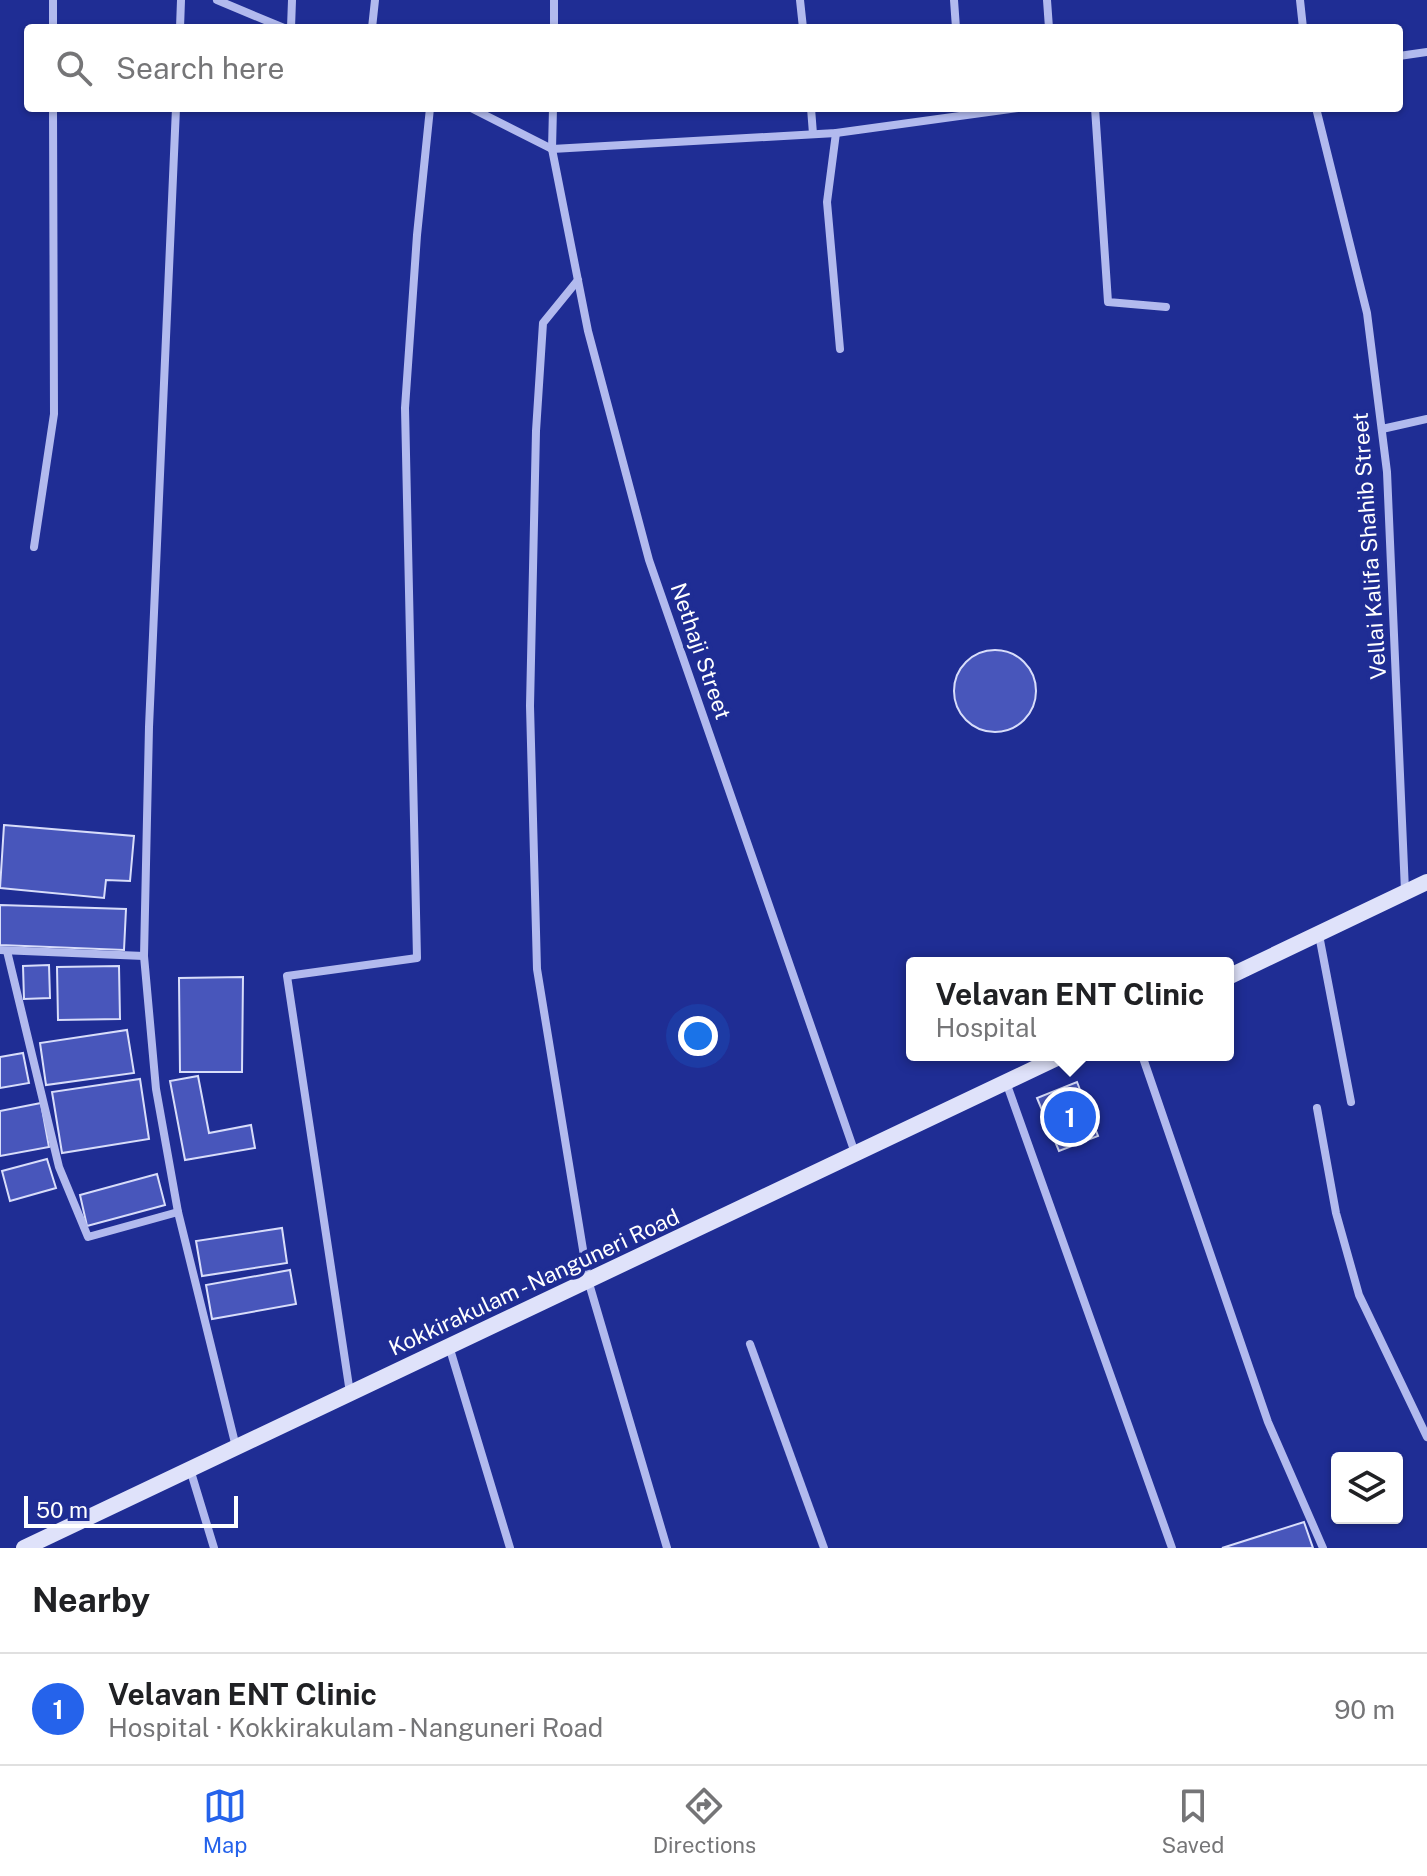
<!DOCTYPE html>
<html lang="en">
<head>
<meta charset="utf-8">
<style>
	:root { --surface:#fff; --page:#f2f2f2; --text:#202124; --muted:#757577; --line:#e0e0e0; --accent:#2563eb }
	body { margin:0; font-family:"Public Sans",sans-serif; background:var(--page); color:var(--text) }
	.controls { position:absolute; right:24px; bottom:24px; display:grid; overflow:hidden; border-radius:8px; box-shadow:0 2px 6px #0004 }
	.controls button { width:72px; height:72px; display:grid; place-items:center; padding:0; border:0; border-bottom:2px solid var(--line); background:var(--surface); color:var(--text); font:40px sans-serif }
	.scale { position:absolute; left:24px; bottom:20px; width:214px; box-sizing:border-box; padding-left:8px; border:4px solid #fff; border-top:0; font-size:22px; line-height:28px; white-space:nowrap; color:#fff; -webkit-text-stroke:6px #1f2d94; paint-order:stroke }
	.you { position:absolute; left:698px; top:1036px; width:28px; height:28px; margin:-20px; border:6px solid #fff; border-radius:50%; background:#1a73e8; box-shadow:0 0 0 12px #1a73e833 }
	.badge { display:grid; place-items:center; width:52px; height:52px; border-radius:50%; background:var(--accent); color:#fff; font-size:26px; font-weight:700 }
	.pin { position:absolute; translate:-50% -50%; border:4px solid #fff; box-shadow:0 2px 8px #0006 }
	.popup { position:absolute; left:906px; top:957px; width:328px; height:104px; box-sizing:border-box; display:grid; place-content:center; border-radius:8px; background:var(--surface); filter:drop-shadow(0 2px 6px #0005); font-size:26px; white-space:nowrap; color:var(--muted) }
	.popup b { font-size:30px; color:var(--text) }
	.popup::after { content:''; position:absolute; left:50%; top:100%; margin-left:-16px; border:16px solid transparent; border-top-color:var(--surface) }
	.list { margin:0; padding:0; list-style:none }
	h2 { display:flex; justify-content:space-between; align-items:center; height:104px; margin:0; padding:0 32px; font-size:34px }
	h2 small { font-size:26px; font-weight:400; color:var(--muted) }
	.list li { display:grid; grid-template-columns:52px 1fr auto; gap:24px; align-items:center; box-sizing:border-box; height:112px; padding:0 32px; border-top:2px solid var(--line) }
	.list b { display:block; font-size:30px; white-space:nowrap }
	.list p { margin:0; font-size:26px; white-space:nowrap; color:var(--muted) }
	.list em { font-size:26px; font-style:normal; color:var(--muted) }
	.icon { flex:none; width:44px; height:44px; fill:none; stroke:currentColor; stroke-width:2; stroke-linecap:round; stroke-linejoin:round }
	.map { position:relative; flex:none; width:1427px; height:1548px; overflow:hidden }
	.search { position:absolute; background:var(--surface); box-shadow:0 2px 6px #0004; left:24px; right:24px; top:24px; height:88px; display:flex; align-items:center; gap:20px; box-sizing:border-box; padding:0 28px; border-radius:8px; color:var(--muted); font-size:30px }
	.sheet { height:216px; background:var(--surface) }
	nav { display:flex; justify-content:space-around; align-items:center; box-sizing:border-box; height:112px; border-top:2px solid var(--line); background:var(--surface); font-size:22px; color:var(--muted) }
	nav a { display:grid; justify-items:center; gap:4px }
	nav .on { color:var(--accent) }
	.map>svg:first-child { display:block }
</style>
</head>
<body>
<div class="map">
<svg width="1427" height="1548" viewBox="0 0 1427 1548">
	<rect width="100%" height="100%" fill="#1f2d94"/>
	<g fill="#4856bb" stroke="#d8ddfa" stroke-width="2">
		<circle cx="995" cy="691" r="41"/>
		<polygon points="4,825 134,836 130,881 106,880 104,898 0,888"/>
		<polygon points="0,905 126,909 124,950 0,945"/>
		<polygon points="49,965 50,998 24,999 23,966"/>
		<polygon points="119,966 120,1019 58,1020 57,967"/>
		<polygon points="243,977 242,1072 180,1072 179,978"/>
		<polygon points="127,1030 134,1073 46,1085 40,1043"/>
		<polygon points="23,1053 29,1083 0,1088 0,1057"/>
		<polygon points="198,1076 209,1133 251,1125 255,1148 185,1160 170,1081"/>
		<polygon points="140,1079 149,1139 62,1153 52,1092"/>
		<polygon points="1077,1082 1098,1136 1059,1151 1037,1098"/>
		<polygon points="41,1103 49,1147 0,1156 0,1111"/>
		<polygon points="47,1159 56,1188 10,1201 2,1171"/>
		<polygon points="157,1174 165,1205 87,1226 80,1195"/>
		<polygon points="282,1228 287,1263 202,1276 196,1241"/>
		<polygon points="290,1270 296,1304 212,1319 206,1285"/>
		<polygon points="1304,1522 1313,1548 1222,1548"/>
	</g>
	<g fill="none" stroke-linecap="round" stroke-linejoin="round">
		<g stroke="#b2baee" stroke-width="8">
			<polyline points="53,0 53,28"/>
			<polyline points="217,0 284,28"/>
			<polyline points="800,0 803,28"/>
			<polyline points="954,0 956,28"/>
			<polyline points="1047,0 1049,28"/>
			<polyline points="1300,0 1303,28"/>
			<polyline points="180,28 181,0"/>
			<polyline points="291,28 292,0"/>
			<polyline points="372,28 375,0"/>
			<polyline points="554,28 554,0"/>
			<polyline points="1399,56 1427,52"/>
			<polyline points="176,108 149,727 144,956 156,1089 178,1212 236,1447"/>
			<polyline points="471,108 552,149"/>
			<polyline points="553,108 552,149 588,331 649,560 855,1153"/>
			<polyline points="811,108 813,134"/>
			<polyline points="1095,108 1108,302 1166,307"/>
			<polyline points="1316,108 1367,313 1387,472 1405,891"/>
			<polyline points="836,133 827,202 840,349"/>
			<polyline points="552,149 836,133 1018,108"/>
			<polyline points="578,280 543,323 536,431 530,706 537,969 588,1280 667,1548"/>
			<polyline points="1382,429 1427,419"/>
			<polyline points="34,547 54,414 53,108"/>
			<polyline points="1319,935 1351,1102"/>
			<polyline points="0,950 144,956"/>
			<polyline points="7,951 59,1167 88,1237 178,1212"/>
			<polyline points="1142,1055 1268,1422 1323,1548"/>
			<polyline points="1006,1082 1172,1548"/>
			<polyline points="1317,1108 1336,1213 1359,1295 1427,1437"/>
			<polyline points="750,1344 824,1548"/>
			<polyline points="449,1346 510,1548"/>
			<polyline points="350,1393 287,976 417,958 405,408 417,235 430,108"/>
			<polyline points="190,1469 214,1548"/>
		</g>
		<g stroke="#dfe2fa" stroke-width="16">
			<polyline points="1228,977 1427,882"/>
			<polyline points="24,1548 1063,1055"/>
		</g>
	</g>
	<g text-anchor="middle" stroke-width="8" stroke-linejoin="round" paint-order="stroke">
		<g font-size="22" fill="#fff" stroke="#1f2d94">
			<text transform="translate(1369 546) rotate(-94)" y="8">Vellai Kalifa Shahib Street</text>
			<text transform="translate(701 651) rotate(71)" y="8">Nethaji Street</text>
			<text transform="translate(534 1282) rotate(-25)" y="8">Kokkirakulam - Nanguneri Road</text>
		</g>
	</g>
</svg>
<div class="controls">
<button><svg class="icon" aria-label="layers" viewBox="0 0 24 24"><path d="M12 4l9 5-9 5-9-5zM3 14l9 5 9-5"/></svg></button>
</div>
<div class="scale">50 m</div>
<div class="you"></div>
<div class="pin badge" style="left:1070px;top:1117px">1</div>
<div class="popup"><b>Velavan ENT Clinic</b>Hospital</div>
<div class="search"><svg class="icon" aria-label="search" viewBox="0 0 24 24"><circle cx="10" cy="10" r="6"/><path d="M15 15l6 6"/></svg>Search here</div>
</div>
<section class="sheet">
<h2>Nearby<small></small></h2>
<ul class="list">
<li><span class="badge">1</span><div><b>Velavan ENT Clinic</b><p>Hospital · Kokkirakulam - Nanguneri Road</p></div><em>90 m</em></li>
</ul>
</section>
<nav>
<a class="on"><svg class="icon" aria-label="map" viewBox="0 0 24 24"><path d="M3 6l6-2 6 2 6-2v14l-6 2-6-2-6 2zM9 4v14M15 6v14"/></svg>Map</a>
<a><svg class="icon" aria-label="directions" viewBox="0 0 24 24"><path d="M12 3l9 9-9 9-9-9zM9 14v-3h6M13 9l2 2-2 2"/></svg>Directions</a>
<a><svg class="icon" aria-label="saved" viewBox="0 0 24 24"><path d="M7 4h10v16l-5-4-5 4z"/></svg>Saved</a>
</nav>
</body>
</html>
